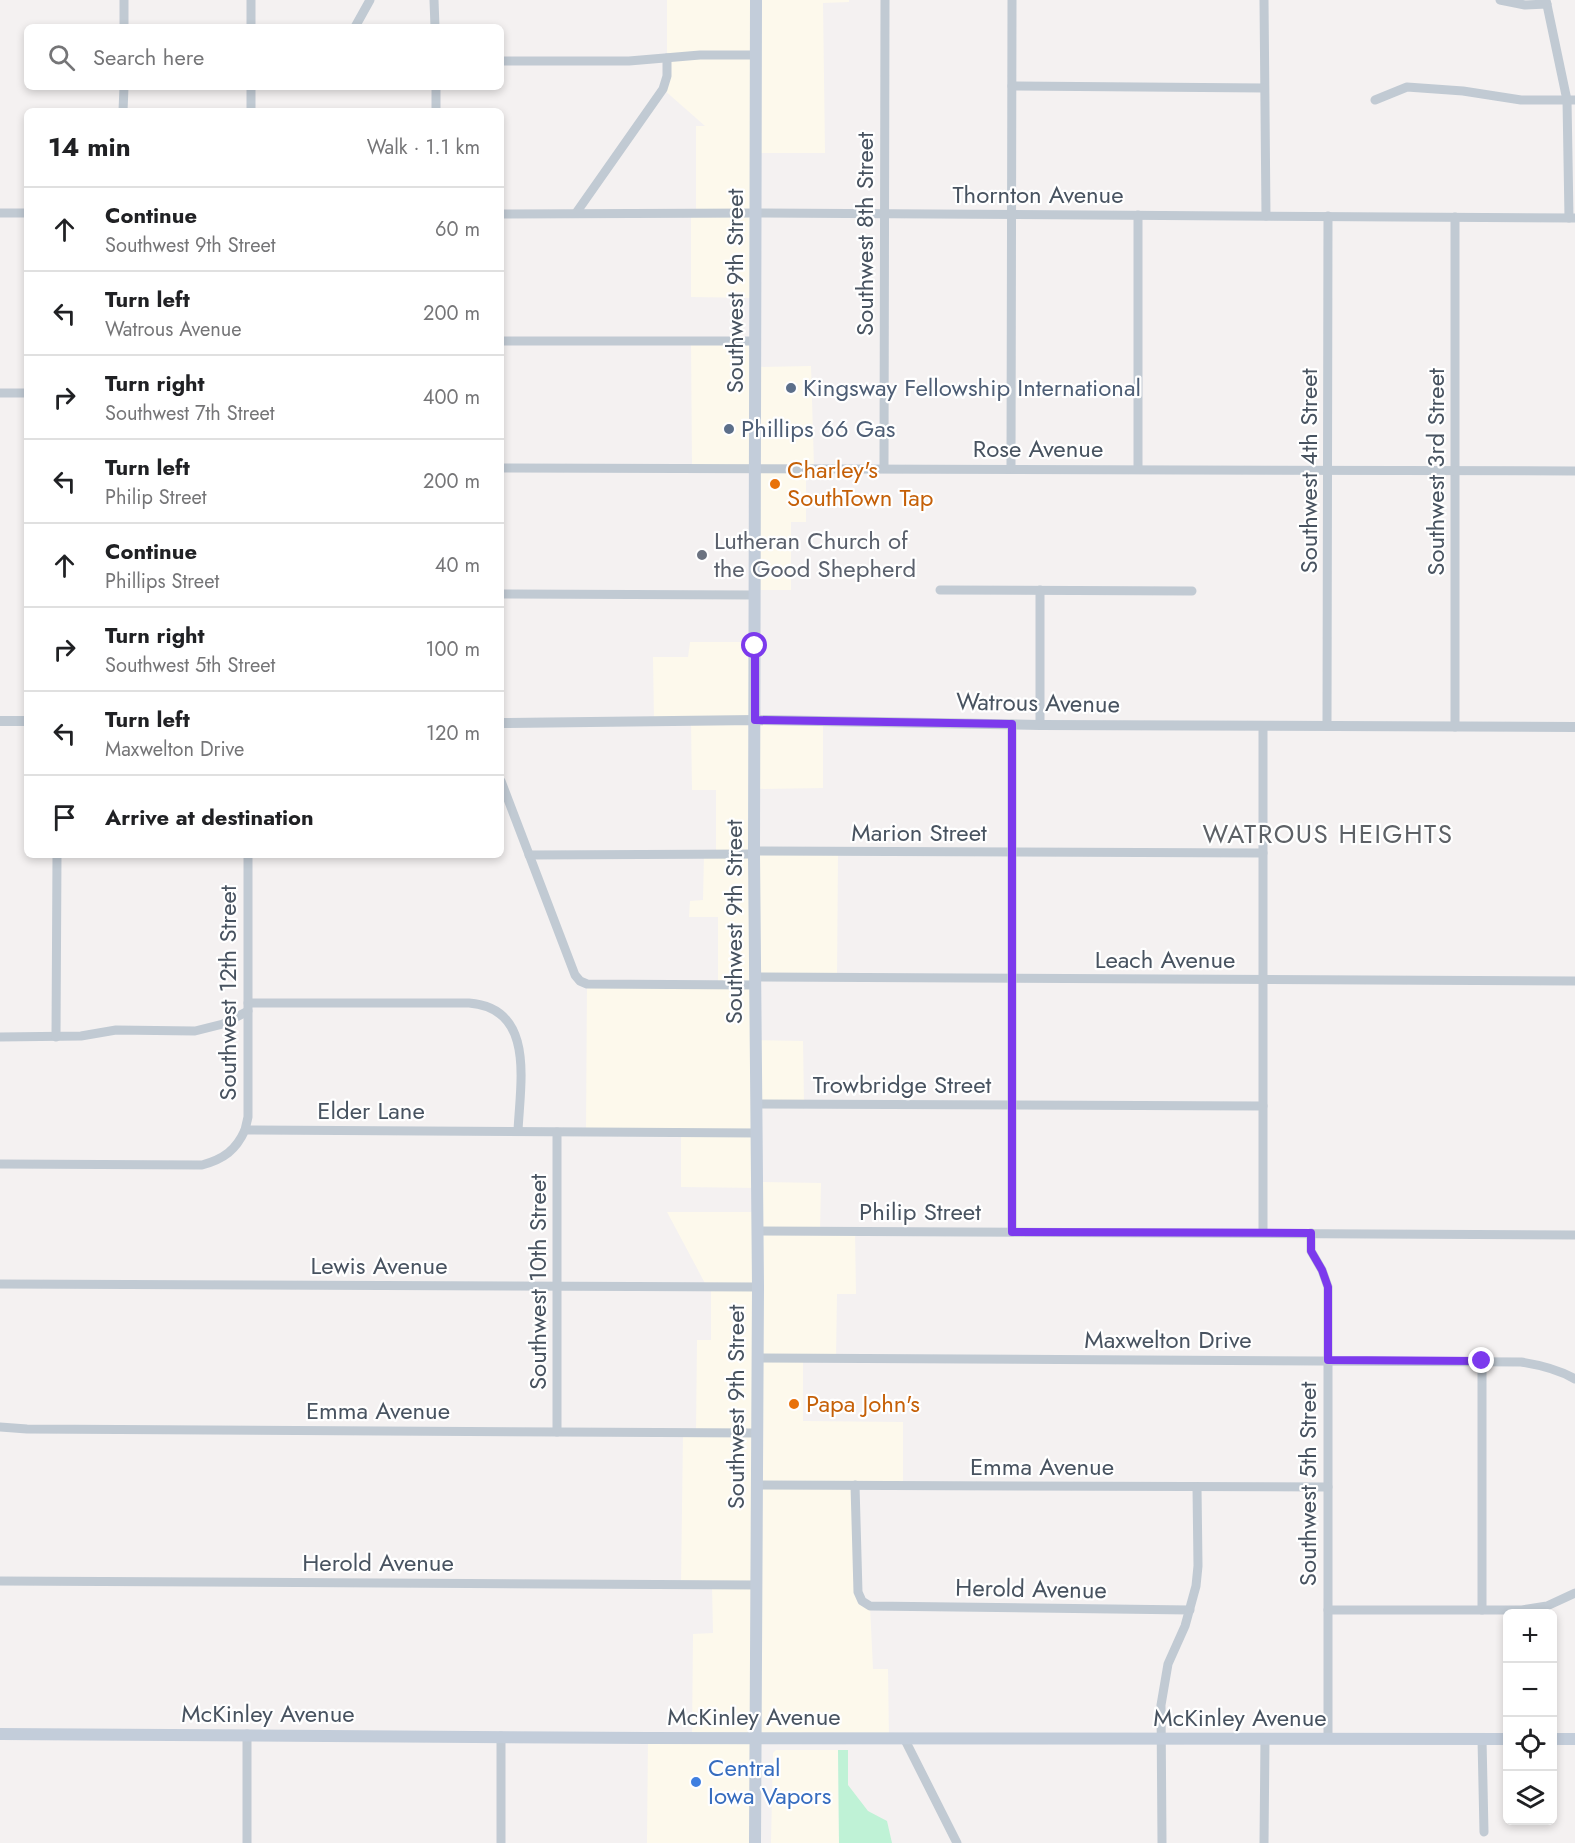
<!DOCTYPE html>
<html lang="en">
<head>
<meta charset="utf-8">
<style>
	:root { --surface:#fff; --page:#f6f6f6; --text:#202124; --muted:#757577; --line:#e0e0e0 }
	body { margin:0; font-family:Jost,sans-serif; background:var(--page); color:var(--text) }
	.controls { position:absolute; right:18px; bottom:18px; display:grid; overflow:hidden; border-radius:9px; box-shadow:0 3px 9px #0003 }
	.controls button { width:54px; height:54px; display:grid; place-items:center; padding:0; border:0; border-bottom:2px solid var(--line); background:var(--surface); color:var(--text); font:30px sans-serif }
	.stop { position:absolute; width:18px; height:18px; margin:-14px; border:4px solid #7c3aed; border-radius:50%; background:#fff }
	.stop.end { background:#7c3aed; border-color:#fff; box-shadow:0 2px 6px #0008 }
	.list { margin:0; padding:0; list-style:none }
	h2 { display:flex; justify-content:space-between; align-items:center; height:78px; margin:0; padding:0 24px; font-size:26px }
	h2 small { font-size:20px; font-weight:400; color:var(--muted) }
	.list li { display:grid; grid-template-columns:39px 1fr auto; gap:18px; align-items:center; box-sizing:border-box; height:84px; padding:0 24px; border-top:2px solid var(--line) }
	.list b { display:block; font-size:22px; white-space:nowrap }
	.list p { margin:0; font-size:20px; white-space:nowrap; color:var(--muted) }
	.list em { font-size:20px; font-style:normal; color:var(--muted) }
	.icon { flex:none; width:33px; height:33px; fill:none; stroke:currentColor; stroke-width:2; stroke-linecap:round; stroke-linejoin:round }
	.map { position:relative; flex:none; width:1575px; height:1843px; overflow:hidden }
	.search { position:absolute; background:var(--surface); box-shadow:0 3px 9px #0003; left:24px; top:24px; width:480px; height:66px; display:flex; align-items:center; gap:15px; box-sizing:border-box; padding:0 21px; border-radius:9px; color:var(--muted); font-size:22px }
	.panel { position:absolute; background:var(--surface); box-shadow:0 3px 9px #0003; left:24px; top:108px; width:480px; height:750px; border-radius:9px }
	.map>svg:first-child { display:block }
</style>
</head>
<body>
<div class="map">
<svg width="1575" height="1843" viewBox="0 0 1575 1843">
	<rect width="100%" height="100%" fill="#f4f1f1"/>
	<g fill="#fdf9ec">
		<polygon points="667,0 849,0 849,2 823,3 825,153 757,153 756,298 691,297 691,213 696,212 696,126 705,126 663,89 667,75"/>
		<polygon points="691,341 756,341 756,367 811,366 814,467 806,468 806,522 791,522 791,590 755,590 755,467 692,467"/>
		<polygon points="690,642 755,642 755,720 823,721 823,788 755,789 754,851 838,852 837,978 756,977 756,1040 803,1041 804,1104 757,1104 757,1182 821,1183 820,1231 855,1231 856,1294 837,1294 836,1358 803,1358 803,1421 903,1422 903,1486 855,1485 858,1592 870,1606 873,1669 888,1669 889,1738 756,1738 755,1843 647,1843 648,1738 692,1738 693,1634 713,1633 712,1585 681,1584 683,1433 696,1432 697,1340 711,1340 711,1287 707,1287 667,1212 757,1212 757,1188 681,1187 681,1133 586,1132 587,984 718,984 718,917 689,917 690,901 703,900 704,854 716,854 716,790 692,790 691,721 654,721 653,657 688,657"/>
		<polygon points="776,1750 838,1750 839,1843 771,1843 773,1753"/>
	</g>
	<polygon fill="#bff2d6" points="838,1750 848,1750 848,1785 868,1811 887,1821 892,1843 839,1843"/>
	<g fill="none" stroke-linecap="round" stroke-linejoin="round">
		<g stroke="#c1cad3" stroke-width="9">
			<polyline points="434,0 435,27"/>
			<polyline points="1264,0 1266,216"/>
			<polyline points="1500,0 1525,5 1547,4"/>
			<polyline points="1546,0 1567,100 1569,218"/>
			<polyline points="124,27 124,0"/>
			<polyline points="251,27 251,0"/>
			<polyline points="355,27 370,0"/>
			<polyline points="501,61 629,61 700,55 756,55"/>
			<polyline points="1012,86 1264,88"/>
			<polyline points="436,87 436,111"/>
			<polyline points="1375,100 1407,87 1463,91 1521,100 1575,100"/>
			<polyline points="123,111 124,87"/>
			<polyline points="251,111 251,87"/>
			<polyline points="0,213 27,213"/>
			<polyline points="576,213 663,89 667,76 667,58"/>
			<polyline points="501,214 756,213 1575,218"/>
			<polyline points="1138,215 1138,469"/>
			<polyline points="1455,217 1455,727"/>
			<polyline points="501,341 756,341"/>
			<polyline points="0,393 27,393"/>
			<polyline points="501,468 1575,471"/>
			<polyline points="884,468 885,0"/>
			<polyline points="1011,468 1012,0"/>
			<polyline points="940,590 1192,591"/>
			<polyline points="1040,590 1040,725"/>
			<polyline points="501,594 755,595"/>
			<polyline points="1012,724 1012,1232"/>
			<polyline points="1327,726 1328,216"/>
			<polyline points="501,781 575,975 580,981 587,984 755,985"/>
			<polyline points="754,851 1263,853"/>
			<polyline points="529,855 754,854"/>
			<polyline points="755,977 1575,981"/>
			<path d="M248,1003H469C536,1008 520,1084 518,1131"/>
			<polyline points="0,1037 81,1036 116,1030 195,1031 223,1024 248,1011"/>
			<polyline points="56,1037 57,855"/>
			<polyline points="756,1104 1263,1106"/>
			<polyline points="245,1130 248,1117 248,855"/>
			<path d="M0,1164L202,1165C224,1159 236,1150 245,1130L757,1133"/>
			<polyline points="757,1231 1575,1235"/>
			<polyline points="1263,1233 1263,726"/>
			<polyline points="1311,1233 1311,1251 1322,1270 1328,1287 1328,1739"/>
			<polyline points="0,1284 758,1287"/>
			<path d="M757,1358L1521,1362C1541,1365 1558,1369 1575,1379"/>
			<polyline points="1482,1361 1482,1610"/>
			<polyline points="0,1427 27,1429 757,1433"/>
			<polyline points="557,1432 557,1132"/>
			<polyline points="756,1485 1328,1487"/>
			<polyline points="855,1485 858,1592 862,1601 870,1606 1190,1610"/>
			<polyline points="0,1581 756,1585"/>
			<polyline points="1328,1610 1522,1610 1547,1606 1575,1593"/>
			<polyline points="247,1734 247,1843"/>
			<polyline points="501,1736 501,1843"/>
			<polyline points="904,1738 957,1843"/>
			<polyline points="1482,1739 1484,1832"/>
			<polyline points="1162,1843 1161,1705 1168,1664 1185,1626 1196,1586 1198,1566 1197,1487"/>
			<polyline points="1264,1843 1265,1739"/>
		</g>
		<g stroke="#c1cad3" stroke-width="10">
			<polyline points="0,721 27,721"/>
			<polyline points="501,723 755,720 1040,725 1575,727"/>
		</g>
		<g stroke="#c3cdda" stroke-width="12">
			<polyline points="0,1734 648,1738 1508,1739"/>
			<polyline points="1552,1739 1575,1739"/>
			<polyline points="755,1843 758,1287 754,854 756,0"/>
		</g>
	</g>
	<g fill="none" stroke-linecap="round" stroke-linejoin="round">
		<polyline stroke="#7c3aed" stroke-width="8" points="755,646 755,720 1012,724 1012,1232 1311,1233 1311,1251 1322,1270 1328,1287 1328,1360 1482,1361"/>
	</g>
	<g fill="#5c6f8a" stroke="#fff" stroke-width="2">
		<circle cx="791" cy="388" r="6"/>
		<circle cx="729" cy="429" r="6"/>
	</g>
	<g fill="#e8710a" stroke="#fff" stroke-width="2">
		<circle cx="775" cy="484" r="6"/>
		<circle cx="794" cy="1404" r="6"/>
	</g>
	<circle fill="#6b7280" stroke="#fff" stroke-width="2" cx="702" cy="555" r="6"/>
	<circle fill="#3f7fe0" stroke="#fff" stroke-width="2" cx="696" cy="1782" r="6"/>
	<g text-anchor="middle" stroke-width="4.5" stroke-linejoin="round" paint-order="stroke">
		<g font-size="24" fill="#485360" stroke="#fff">
			<text x="1038" y="203">Thornton Avenue</text>
			<text transform="translate(865 234) rotate(-90)" y="8">Southwest 8th Street</text>
			<text transform="translate(735 291) rotate(-90)" y="8">Southwest 9th Street</text>
			<text x="1038" y="457">Rose Avenue</text>
			<text transform="translate(1309 471) rotate(-90)" y="8">Southwest 4th Street</text>
			<text transform="translate(1436 472) rotate(-90)" y="8">Southwest 3rd Street</text>
			<text transform="translate(1038 703) rotate(1)" y="8">Watrous Avenue</text>
			<text x="919" y="841">Marion Street</text>
			<text transform="translate(734 922) rotate(-90)" y="8">Southwest 9th Street</text>
			<text x="1165" y="968">Leach Avenue</text>
			<text transform="translate(228 993) rotate(-90)" y="8">Southwest 12th Street</text>
			<text x="902" y="1093">Trowbridge Street</text>
			<text x="371" y="1119">Elder Lane</text>
			<text x="920" y="1220">Philip Street</text>
			<text x="379" y="1274">Lewis Avenue</text>
			<text transform="translate(538 1282) rotate(-90)" y="8">Southwest 10th Street</text>
			<text x="1168" y="1348">Maxwelton Drive</text>
			<text transform="translate(736 1407) rotate(-90)" y="8">Southwest 9th Street</text>
			<text x="378" y="1419">Emma Avenue</text>
			<text x="1042" y="1475">Emma Avenue</text>
			<text transform="translate(1308 1484) rotate(-90)" y="8">Southwest 5th Street</text>
			<text x="378" y="1571">Herold Avenue</text>
			<text transform="translate(1031 1589) rotate(1)" y="8">Herold Avenue</text>
			<text x="268" y="1722">McKinley Avenue</text>
			<text x="754" y="1725">McKinley Avenue</text>
			<text x="1240" y="1726">McKinley Avenue</text>
		</g>
		<g font-size="24" fill="#4e5e75" stroke="#fff" text-anchor="start">
			<text x="803" y="396">Kingsway Fellowship International</text>
			<text x="741" y="437">Phillips 66 Gas</text>
		</g>
		<g font-size="24" fill="#c56008" stroke="#fff" text-anchor="start">
			<text x="787" y="478">Charley's<tspan x="787" dy="28">SouthTown Tap</tspan></text>
			<text x="806" y="1412">Papa John's</text>
		</g>
		<g font-size="24" fill="#5b616d" stroke="#fff" text-anchor="start">
			<text x="714" y="549">Lutheran Church of<tspan x="714" dy="28">the Good Shepherd</tspan></text>
		</g>
		<g font-size="24" fill="#366cbe" stroke="#fff" text-anchor="start">
			<text x="708" y="1776">Central<tspan x="708" dy="28">Iowa Vapors</tspan></text>
		</g>
		<g font-size="26" letter-spacing="1.5" fill="#5d6166" stroke="#fff">
			<text x="1328" y="843">WATROUS HEIGHTS</text>
		</g>
	</g>
</svg>
<div class="controls">
<button>+</button>
<button>−</button>
<button><svg class="icon" aria-label="locate" viewBox="0 0 24 24"><circle cx="12" cy="12" r="6"/><path d="M12 2v4M12 18v4M2 12h4M18 12h4"/></svg></button>
<button><svg class="icon" aria-label="layers" viewBox="0 0 24 24"><path d="M12 4l9 5-9 5-9-5zM3 14l9 5 9-5"/></svg></button>
</div>
<div class="stop" style="left:755px;top:646px"></div>
<div class="stop end" style="left:1482px;top:1361px"></div>
<div class="search"><svg class="icon" aria-label="search" viewBox="0 0 24 24"><circle cx="10" cy="10" r="6"/><path d="M15 15l6 6"/></svg>Search here</div>
<section class="panel">
<h2>14 min<small>Walk · 1.1 km</small></h2>
<ul class="list">
<li><svg class="icon" aria-label="ahead" viewBox="0 0 24 24"><path d="M12 20V5M6 11l6-6 6 6"/></svg><div><b>Continue</b><p>Southwest 9th Street</p></div><em>60 m</em></li>
<li><svg class="icon" aria-label="left" viewBox="0 0 24 24"><path d="M17 20v-9H6M10 6l-5 5 5 5"/></svg><div><b>Turn left</b><p>Watrous Avenue</p></div><em>200 m</em></li>
<li><svg class="icon" aria-label="right" viewBox="0 0 24 24"><path d="M7 20v-9h11M14 6l5 5-5 5"/></svg><div><b>Turn right</b><p>Southwest 7th Street</p></div><em>400 m</em></li>
<li><svg class="icon" aria-label="left" viewBox="0 0 24 24"><path d="M17 20v-9H6M10 6l-5 5 5 5"/></svg><div><b>Turn left</b><p>Philip Street</p></div><em>200 m</em></li>
<li><svg class="icon" aria-label="ahead" viewBox="0 0 24 24"><path d="M12 20V5M6 11l6-6 6 6"/></svg><div><b>Continue</b><p>Phillips Street</p></div><em>40 m</em></li>
<li><svg class="icon" aria-label="right" viewBox="0 0 24 24"><path d="M7 20v-9h11M14 6l5 5-5 5"/></svg><div><b>Turn right</b><p>Southwest 5th Street</p></div><em>100 m</em></li>
<li><svg class="icon" aria-label="left" viewBox="0 0 24 24"><path d="M17 20v-9H6M10 6l-5 5 5 5"/></svg><div><b>Turn left</b><p>Maxwelton Drive</p></div><em>120 m</em></li>
<li><svg class="icon" aria-label="arrive" viewBox="0 0 24 24"><path d="M6 21V4h12l-3 4 3 4H6"/></svg><div><b>Arrive at destination</b></div></li>
</ul>
</section>
</div>
</body>
</html>
